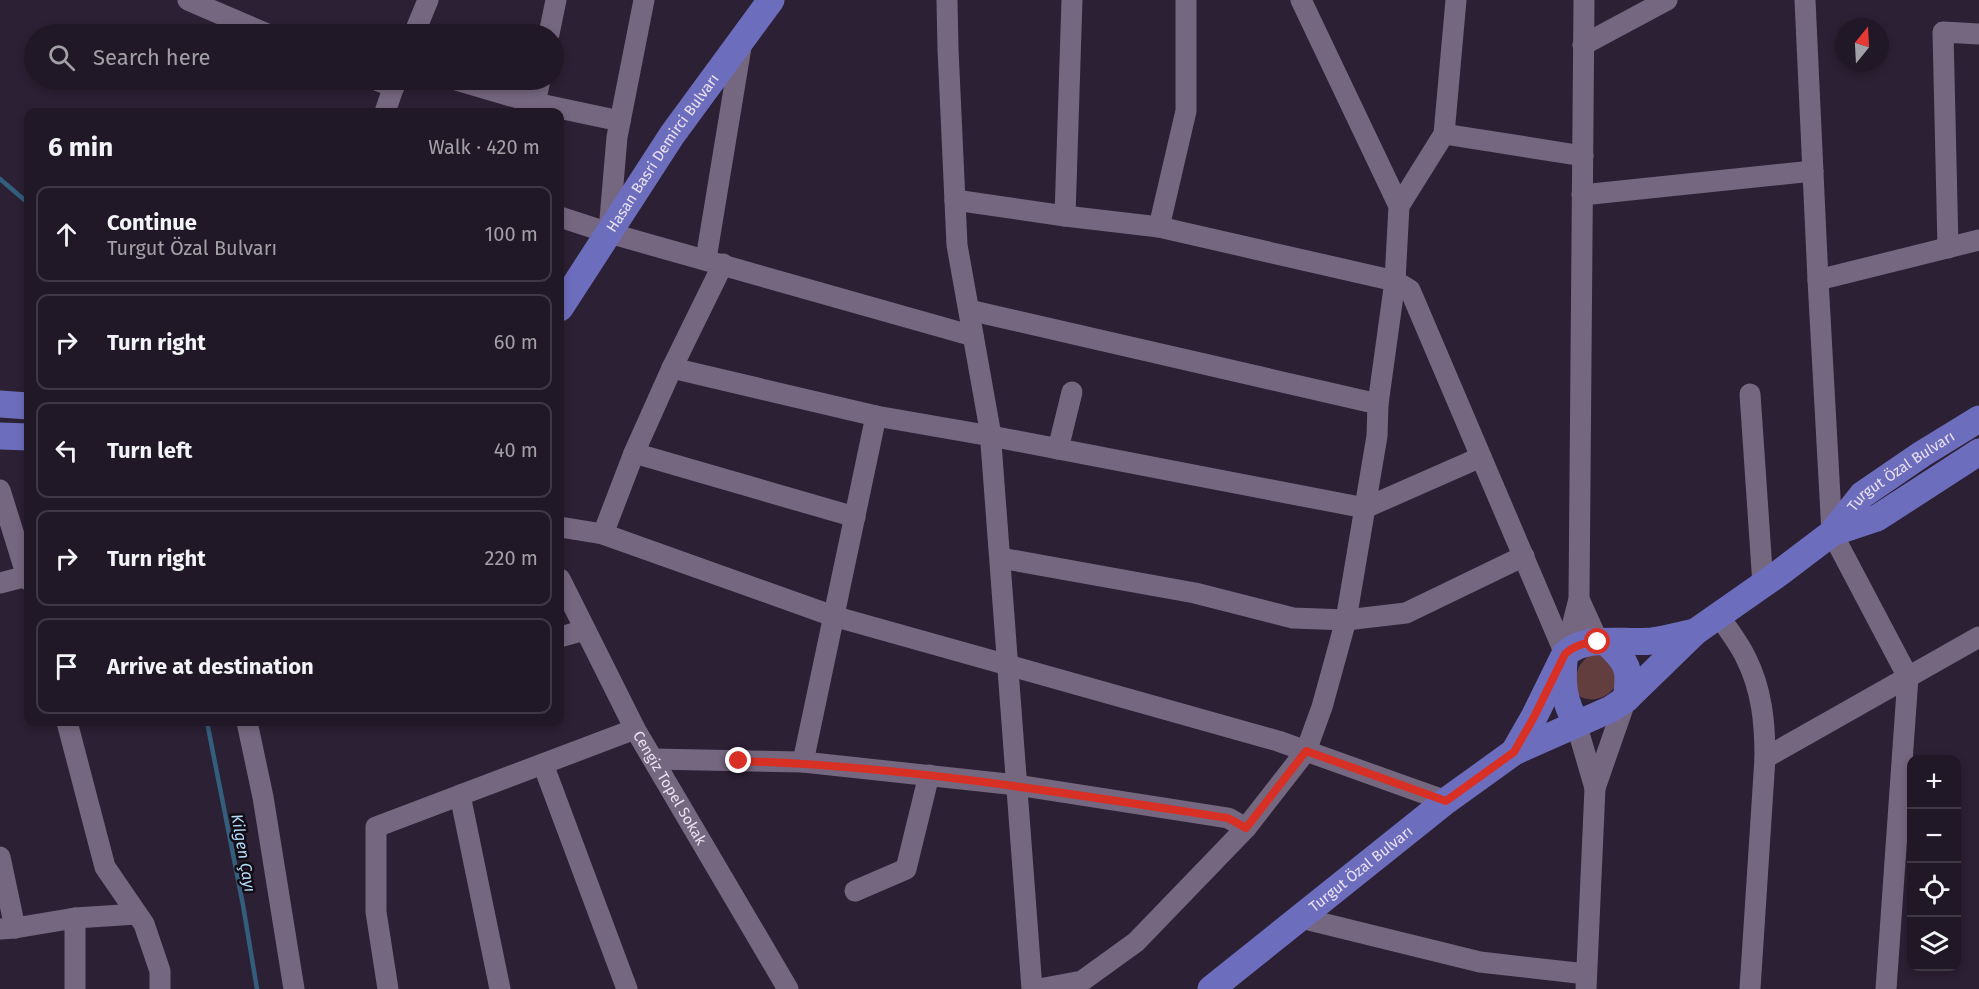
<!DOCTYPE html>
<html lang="en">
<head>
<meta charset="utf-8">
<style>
	:root { --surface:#211827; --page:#2d2533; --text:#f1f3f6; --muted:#a2a0a7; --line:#3e3744 }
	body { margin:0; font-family:"Fira Sans",sans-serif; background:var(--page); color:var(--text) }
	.controls { position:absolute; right:18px; bottom:18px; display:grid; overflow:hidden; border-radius:12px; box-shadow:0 3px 9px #0003 }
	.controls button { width:54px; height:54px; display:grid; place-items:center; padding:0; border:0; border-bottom:2px solid var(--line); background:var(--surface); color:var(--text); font:30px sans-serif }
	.compass { position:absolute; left:1835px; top:18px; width:54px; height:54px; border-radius:50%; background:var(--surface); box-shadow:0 3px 9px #0003; rotate:18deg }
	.stop { position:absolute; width:18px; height:18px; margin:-14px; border:4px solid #d93025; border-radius:50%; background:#fff }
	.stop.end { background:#d93025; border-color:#fff; box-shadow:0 2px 6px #0008 }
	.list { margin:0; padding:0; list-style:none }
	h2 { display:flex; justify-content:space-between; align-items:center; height:78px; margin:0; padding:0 24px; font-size:26px }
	h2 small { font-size:20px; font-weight:400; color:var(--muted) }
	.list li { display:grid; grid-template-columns:39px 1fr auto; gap:18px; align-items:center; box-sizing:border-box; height:96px; margin:0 12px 12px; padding:0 12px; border:2px solid var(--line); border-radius:12px }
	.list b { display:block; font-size:22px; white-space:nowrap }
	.list p { margin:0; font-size:20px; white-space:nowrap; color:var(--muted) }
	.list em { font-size:20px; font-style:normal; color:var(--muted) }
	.icon { flex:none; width:33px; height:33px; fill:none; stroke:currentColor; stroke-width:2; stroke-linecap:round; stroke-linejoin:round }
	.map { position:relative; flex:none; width:1979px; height:989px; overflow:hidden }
	.search { position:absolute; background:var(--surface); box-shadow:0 3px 9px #0003; left:24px; top:24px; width:540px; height:66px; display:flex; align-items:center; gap:15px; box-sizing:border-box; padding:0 21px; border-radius:33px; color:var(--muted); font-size:22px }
	.panel { position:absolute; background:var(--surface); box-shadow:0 3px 9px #0003; left:24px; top:108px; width:540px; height:618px; border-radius:12px }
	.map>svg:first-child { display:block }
</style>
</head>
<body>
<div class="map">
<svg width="1979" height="989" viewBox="0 0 1979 989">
	<rect width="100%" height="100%" fill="#2c2034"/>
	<path fill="#633e3e" d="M1594,653L1609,656C1611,663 1617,673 1616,680C1615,697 1590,705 1578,695C1573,677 1577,661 1594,653Z"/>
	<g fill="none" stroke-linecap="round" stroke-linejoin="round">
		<g stroke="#335e7c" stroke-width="4.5">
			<polyline points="0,179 28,203"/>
			<polyline points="207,722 243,905 257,989"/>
		</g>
		<g stroke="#75677f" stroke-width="21">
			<polyline points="188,0 267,34"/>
			<polyline points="947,0 948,49 957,245 990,430 1032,989"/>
			<polyline points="1805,0 1818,280 1832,533 1908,677 1886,989"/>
			<polyline points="414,34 428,0"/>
			<polyline points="549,34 556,0"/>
			<polyline points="1583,45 1667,0"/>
			<polyline points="376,80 394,87"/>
			<polyline points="456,80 535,103 620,121"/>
			<polyline points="535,103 540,80"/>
			<polyline points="385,112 396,80"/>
			<polyline points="1444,134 1583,156"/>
			<polyline points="1582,195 1813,171"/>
			<polyline points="955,200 1065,216 1159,227 1395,281 1410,290 1565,654"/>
			<polyline points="1399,206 1444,134 1456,0"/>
			<polyline points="1065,216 1072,0"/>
			<polyline points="560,217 609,233 973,336"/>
			<polyline points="1159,227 1186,111 1186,0"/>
			<polyline points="609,231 617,137 644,0"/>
			<polyline points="1948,248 1943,32 1979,34"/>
			<polyline points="706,259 742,41"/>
			<polyline points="1818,280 1979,240"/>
			<polyline points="969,310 1378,404"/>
			<polyline points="672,368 876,416 991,436 1365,508 1481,457"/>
			<polyline points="1750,394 1763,585"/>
			<polyline points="1058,449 1072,392"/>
			<polyline points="634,453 855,517"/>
			<polyline points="0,490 28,580"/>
			<polyline points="560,527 603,534 833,616 1278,741 1446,801"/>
			<polyline points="603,534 634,453 672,368 723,264"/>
			<polyline points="1001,558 1195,593 1293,618 1346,620 1406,613 1524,556"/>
			<path id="s1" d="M560,579L635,729L788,989"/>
			<polyline points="0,583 27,576"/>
			<polyline points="1579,599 1598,641"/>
			<path d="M1718,615C1728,629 1739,643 1746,658C1762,690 1765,723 1765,758L1750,989"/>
			<polyline points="560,637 585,630"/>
			<polyline points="1565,654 1579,599 1584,0"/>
			<polyline points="67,722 105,867 144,924 160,971 160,989"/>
			<polyline points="247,722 263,797 294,989"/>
			<polyline points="1576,723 1595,788"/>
			<polyline points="1765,758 1979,637"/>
			<polyline points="653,759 803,762 1017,785 1228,818 1246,828"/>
			<polyline points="803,762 876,416"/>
			<polyline points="543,764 627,989"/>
			<polyline points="460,795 500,989"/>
			<polyline points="0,857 15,928"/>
			<polyline points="855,891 906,869 929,775"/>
			<polyline points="1301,918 1480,962 1586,974"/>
			<polyline points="0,929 15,928 75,918 137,914"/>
			<polyline points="75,989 75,918"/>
			<polyline points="388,989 376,912 376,827 635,729"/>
			<polyline points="1039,989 1082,981 1136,942 1246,828 1306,751 1322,707 1346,620 1377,436 1378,404 1395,281 1399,206 1301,0"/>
			<polyline points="1586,989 1595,788 1626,699"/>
		</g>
		<g stroke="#6d6dbd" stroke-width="27">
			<path id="s2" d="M560,308L672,135L771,0"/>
			<polyline points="0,404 28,406"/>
			<polyline points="0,436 28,437"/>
			<polyline points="1832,533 1877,518 1979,452"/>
			<path d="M1606,642C1628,663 1631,669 1626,699"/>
			<path d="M1564,661C1562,687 1564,700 1576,723"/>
			<path d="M1514,752L1534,717L1565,654C1587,634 1624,644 1652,641C1667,639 1681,635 1695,632"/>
			<path id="s3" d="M1211,989L1446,801L1514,752L1611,709L1626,699L1695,632L1778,574L1832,533L1862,495L1922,454L1979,419"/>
		</g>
	</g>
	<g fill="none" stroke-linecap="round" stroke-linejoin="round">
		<path stroke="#d93025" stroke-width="8" d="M739,761C903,766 1065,793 1228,818L1246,828L1306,751L1446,801L1514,752L1534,717L1565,654C1575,645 1584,643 1598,642"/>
	</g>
	<g text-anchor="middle" stroke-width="5" stroke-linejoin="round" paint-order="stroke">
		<g font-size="15" fill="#eae2f0" stroke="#120c15">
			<text dy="5" stroke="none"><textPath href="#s2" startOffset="186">Hasan Basri Demirci Bulvarı</textPath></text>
			<text dy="5" stroke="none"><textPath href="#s3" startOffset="868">Turgut Özal Bulvarı</textPath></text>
			<text dy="5" stroke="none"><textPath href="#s1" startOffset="236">Cengiz Topel Sokak</textPath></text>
			<text dy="5" stroke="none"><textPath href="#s3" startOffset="192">Turgut Özal Bulvarı</textPath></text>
		</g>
		<g font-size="16" font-style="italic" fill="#b5ddfb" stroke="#120c15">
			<text transform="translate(244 853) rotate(80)" y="6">Kilgen Çayı</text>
		</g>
	</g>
</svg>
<div class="controls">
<button>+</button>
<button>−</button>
<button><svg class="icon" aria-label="locate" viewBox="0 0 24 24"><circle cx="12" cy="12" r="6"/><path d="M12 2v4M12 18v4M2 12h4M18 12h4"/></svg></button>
<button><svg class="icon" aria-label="layers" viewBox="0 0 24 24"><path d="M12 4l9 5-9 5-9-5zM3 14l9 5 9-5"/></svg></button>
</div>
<svg class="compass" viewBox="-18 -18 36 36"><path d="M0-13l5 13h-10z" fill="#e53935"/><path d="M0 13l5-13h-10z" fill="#a2a0a7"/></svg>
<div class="stop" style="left:1598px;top:642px"></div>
<div class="stop end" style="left:739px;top:761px"></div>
<div class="search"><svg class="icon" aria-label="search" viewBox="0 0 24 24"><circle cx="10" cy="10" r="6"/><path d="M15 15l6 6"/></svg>Search here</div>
<section class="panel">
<h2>6 min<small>Walk · 420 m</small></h2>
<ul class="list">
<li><svg class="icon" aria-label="ahead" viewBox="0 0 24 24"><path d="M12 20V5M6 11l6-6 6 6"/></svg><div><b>Continue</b><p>Turgut Özal Bulvarı</p></div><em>100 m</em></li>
<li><svg class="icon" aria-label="right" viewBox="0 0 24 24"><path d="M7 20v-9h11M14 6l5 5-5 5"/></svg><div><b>Turn right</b></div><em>60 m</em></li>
<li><svg class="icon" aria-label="left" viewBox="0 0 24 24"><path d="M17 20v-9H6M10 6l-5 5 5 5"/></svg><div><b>Turn left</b></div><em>40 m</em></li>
<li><svg class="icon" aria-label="right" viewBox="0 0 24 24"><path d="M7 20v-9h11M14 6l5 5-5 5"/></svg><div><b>Turn right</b></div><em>220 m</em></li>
<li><svg class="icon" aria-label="arrive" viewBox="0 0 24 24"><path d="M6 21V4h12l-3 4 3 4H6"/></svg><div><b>Arrive at destination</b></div></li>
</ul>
</section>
</div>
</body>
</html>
